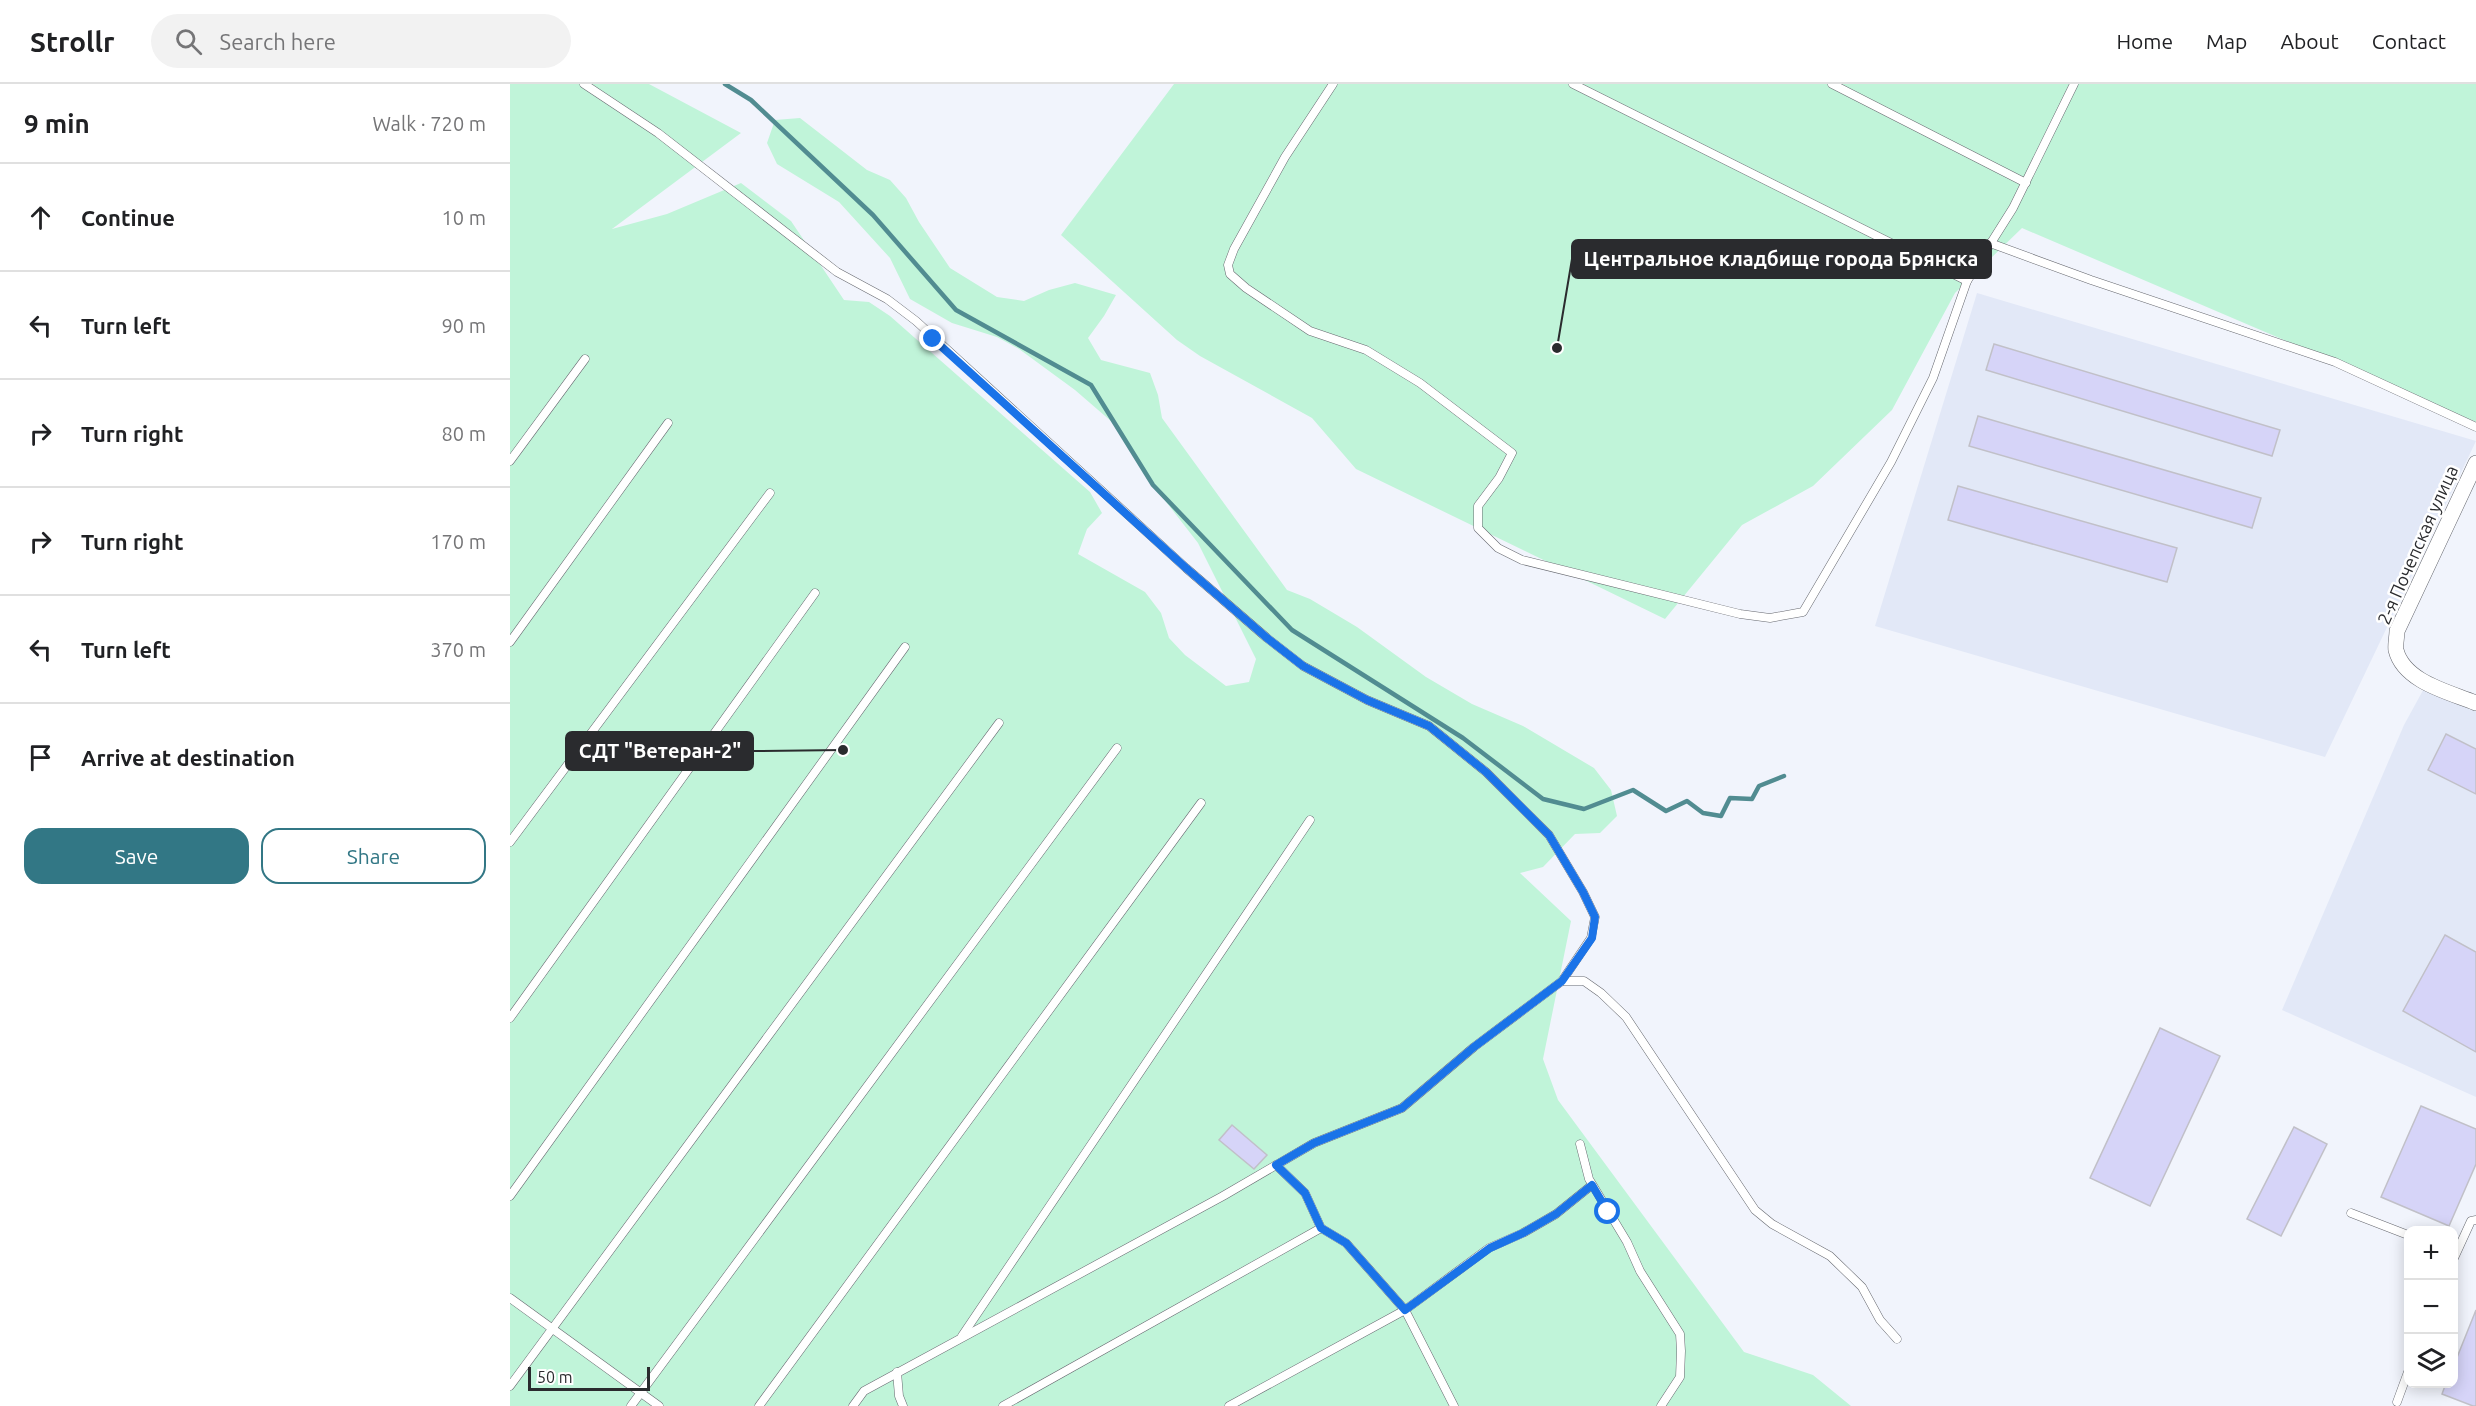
<!DOCTYPE html>
<html lang="en">
<head>
<meta charset="utf-8">
<style>
	:root { --surface:#fff; --page:#f2f2f2; --text:#202124; --muted:#757577; --line:#e0e0e0; --accent:#327785 }
	body { margin:0; font-family:Ubuntu,sans-serif; background:var(--page); color:var(--text) }
	.controls { position:absolute; right:18px; bottom:18px; display:grid; overflow:hidden; border-radius:12px; box-shadow:0 3px 15px #0003 }
	.controls button { width:54px; height:54px; display:grid; place-items:center; padding:0; border:0; border-bottom:2px solid var(--line); background:var(--surface); color:var(--text); font:30px sans-serif }
	.scale { position:absolute; left:18px; bottom:15px; width:122px; box-sizing:border-box; padding-left:6px; border:3px solid #2a2b2e; border-top:0; font-size:16px; line-height:21px; white-space:nowrap; color:#2a2b2e; -webkit-text-stroke:4px #fff; paint-order:stroke }
	.stop { position:absolute; width:18px; height:18px; margin:-14px; border:4px solid #1a73e8; border-radius:50%; background:#fff }
	.stop.end { background:#1a73e8; border-color:#fff; box-shadow:0 2px 6px #0008 }
	.list { margin:0; padding:0; list-style:none }
	h2 { display:flex; justify-content:space-between; align-items:center; height:78px; margin:0; padding:0 24px; font-size:26px }
	h2 small { font-size:20px; font-weight:400; color:var(--muted) }
	.list li { display:grid; grid-template-columns:39px 1fr auto; gap:18px; align-items:center; box-sizing:border-box; height:108px; padding:0 24px; border-top:2px solid var(--line) }
	.list b { display:block; font-size:22px; white-space:nowrap }
	.list em { font-size:20px; font-style:normal; color:var(--muted) }
	.actions { display:flex; gap:12px; padding:18px 24px }
	.actions a { flex:1; padding:14px 0; border:2px solid var(--accent); border-radius:18px; text-align:center; font-size:21px; color:var(--accent) }
	.actions .main { background:var(--accent); color:#fff }
	.icon { flex:none; width:33px; height:33px; fill:none; stroke:currentColor; stroke-width:2; stroke-linecap:round; stroke-linejoin:round }
	.map { position:relative; flex:none; width:1966px; height:1322px; overflow:hidden }
	header { display:flex; align-items:center; gap:36px; box-sizing:border-box; height:84px; padding:0 30px; background:var(--surface); border-bottom:2px solid var(--line) }
	header strong { font-size:28px }
	nav { display:flex; gap:33px; margin-inline-start:auto; font-size:21px }
	.search { width:420px; height:54px; background:var(--page); display:flex; align-items:center; gap:15px; box-sizing:border-box; padding:0 21px; border-radius:33px; color:var(--muted); font-size:22px }
	main { display:flex }
	aside { flex:1; background:var(--surface) }
	.map>svg:first-child { display:block }
</style>
</head>
<body>
<header>
<strong>Strollr</strong>
<div class="search"><svg class="icon" aria-label="search" viewBox="0 0 24 24"><circle cx="10" cy="10" r="6"/><path d="M15 15l6 6"/></svg>Search here</div>
<nav><a>Home</a><a>Map</a><a>About</a><a>Contact</a></nav>
</header>
<main>
<aside>
<h2>9 min<small>Walk · 720 m</small></h2>
<ul class="list">
<li><svg class="icon" aria-label="ahead" viewBox="0 0 24 24"><path d="M12 20V5M6 11l6-6 6 6"/></svg><div><b>Continue</b></div><em>10 m</em></li>
<li><svg class="icon" aria-label="left" viewBox="0 0 24 24"><path d="M17 20v-9H6M10 6l-5 5 5 5"/></svg><div><b>Turn left</b></div><em>90 m</em></li>
<li><svg class="icon" aria-label="right" viewBox="0 0 24 24"><path d="M7 20v-9h11M14 6l5 5-5 5"/></svg><div><b>Turn right</b></div><em>80 m</em></li>
<li><svg class="icon" aria-label="right" viewBox="0 0 24 24"><path d="M7 20v-9h11M14 6l5 5-5 5"/></svg><div><b>Turn right</b></div><em>170 m</em></li>
<li><svg class="icon" aria-label="left" viewBox="0 0 24 24"><path d="M17 20v-9H6M10 6l-5 5 5 5"/></svg><div><b>Turn left</b></div><em>370 m</em></li>
<li><svg class="icon" aria-label="arrive" viewBox="0 0 24 24"><path d="M6 21V4h12l-3 4 3 4H6"/></svg><div><b>Arrive at destination</b></div></li>
</ul>
<div class="actions"><a class="main">Save</a><a>Share</a></div>
</aside>
<div class="map">
<svg width="1966" height="1322" viewBox="0 0 1966 1322">
	<rect width="100%" height="100%" fill="#f1f4fc"/>
	<g fill="#e2e8f7">
		<polygon points="1467,209 1966,357 1815,673 1365,542"/>
		<polygon points="1917,599 1966,619 1966,1013 1772,926 1894,641"/>
	</g>
	<g fill="#c0f4d9">
		<polygon points="0,0 139,0 231,49 102,145 157,130 231,99 281,137 334,216 359,218 380,232 580,408 592,429 577,445 568,470 635,508 651,529 659,554 675,571 716,602 739,598 746,575 688,459 643,401 602,338 565,306 509,265 487,253 442,239 400,215 380,174 329,118 267,80 257,59 265,36 290,34 357,86 380,96 396,114 409,138 440,184 487,213 514,217 539,206 565,199 606,211 594,232 578,254 591,276 640,289 648,311 652,334 777,506 800,515 847,543 916,593 962,620 1013,642 1084,684 1101,706 1107,732 1090,749 1065,750 1033,783 1010,789 1061,837 1033,975 1048,1016 1234,1268 1303,1291 1341,1322 0,1322"/>
		<polygon points="664,0 1966,0 1966,338 1512,144 1445,209 1382,326 1303,402 1232,441 1155,535 846,385 802,334 690,272 667,256 551,151"/>
	</g>
	<g fill="none" stroke-linecap="round" stroke-linejoin="round">
		<polyline stroke="#518c91" stroke-width="4.5" points="215,0 241,16 363,131 446,226 581,301 643,401 782,546 953,654 1033,715 1074,725 1123,706 1156,727 1177,717 1193,729 1211,732 1220,714 1242,715 1249,702 1274,692"/>
	</g>
	<g fill="#d6d4f8" stroke="#c1c0c8" stroke-width="1.5">
		<polygon points="1484,260 1770,346 1762,372 1476,286"/>
		<polygon points="1468,332 1751,414 1742,444 1459,362"/>
		<polygon points="1448,402 1667,464 1657,498 1438,436"/>
		<polygon points="1936,650 1966,665 1966,710 1918,686"/>
		<polygon points="1935,851 1966,868 1966,968 1893,927"/>
		<polygon points="1650,944 1710,972 1640,1122 1580,1094"/>
		<polygon points="1911,1022 1966,1045 1966,1080 1939,1142 1871,1113"/>
		<polygon points="722,1041 757,1071 744,1085 709,1056"/>
		<polygon points="1784,1043 1817,1060 1771,1152 1737,1135"/>
		<polygon points="1966,1226 1966,1322 1963,1322 1932,1310 1936,1299 1944,1299 1944,1281"/>
	</g>
	<g fill="none" stroke-linecap="round" stroke-linejoin="round">
		<g stroke="#66686f" stroke-width="9">
			<g id="service">
				<polyline points="74,0 148,49 327,188 377,215 406,237 676,484 757,554 793,582 857,616 919,642 976,688 1039,751 1073,808 1085,833 1081,854 1052,897 964,963 892,1024 804,1059 713,1112 354,1307 343,1322"/>
				<polyline points="823,0 775,73 724,165 718,181 720,190 736,204 800,247 856,266 910,299 1002,369 989,394 968,422 968,444 988,464 1012,476 1230,530 1260,534 1293,528 1381,378 1423,294 1457,197"/>
				<polyline points="1063,0 1457,197 1503,124 1564,0"/>
				<polyline points="1322,0 1516,99"/>
				<polyline points="1480,159 1581,196 1825,278 1966,343"/>
				<polyline points="0,377 75,275"/>
				<polyline points="0,558 158,339"/>
				<polyline points="0,758 260,409"/>
				<polyline points="1052,897 1074,897 1091,909 1116,933 1245,1126 1262,1140 1320,1172 1352,1203 1370,1236 1387,1255"/>
				<polyline points="0,934 305,509"/>
				<polyline points="1070,1060 1079,1095 1117,1158 1130,1187 1170,1250 1171,1267 1170,1293 1151,1322"/>
				<polyline points="766,1081 795,1109 811,1144 836,1159 895,1226 944,1322"/>
				<polyline points="0,1112 395,563"/>
				<polyline points="1841,1129 1898,1151"/>
				<polyline points="1944,1174 1961,1137 1966,1136"/>
				<polyline points="0,1214 149,1322"/>
				<polyline points="452,1252 800,736"/>
				<polyline points="387,1288 389,1312 393,1322"/>
				<polyline points="0,1302 489,639"/>
				<polyline points="1887,1318 1898,1288"/>
				<polyline points="121,1322 607,664"/>
				<polyline points="249,1322 691,719"/>
				<polyline points="493,1322 811,1144"/>
				<polyline points="719,1322 895,1226 979,1164 1013,1149 1046,1130 1082,1101"/>
			</g>
		</g>
		<g stroke="#66686f" stroke-width="16">
			<path id="minor" d="M1966,379L1887,547C1887,553 1885,561 1886,566C1894,598 1939,608 1966,619"/>
		</g>
		<use href="#service" stroke="#fff" stroke-width="8"/>
		<use href="#minor" stroke="#fff" stroke-width="15"/>
	</g>
	<g fill="none" stroke-linecap="round" stroke-linejoin="round">
		<polyline stroke="#1a73e8" stroke-width="8" points="423,255 676,484 757,554 793,582 857,616 919,642 976,688 1039,751 1073,808 1085,833 1082,854 1052,897 964,963 892,1024 804,1059 766,1081 795,1109 811,1144 836,1159 895,1226 980,1164 1013,1149 1046,1130 1082,1101 1098,1128"/>
	</g>
	<g text-anchor="middle" stroke-width="5" stroke-linejoin="round" paint-order="stroke">
		<g font-size="18" fill="#2a2b2e" stroke="#fff">
			<text transform="translate(1908 461) rotate(-66)" y="6">2-я Почепская улица</text>
		</g>
	</g>
	<path fill="none" stroke="#2a2b2e" stroke-width="2" d="M1047 264L1062 175M333 666L243 667"/>
	<g fill="#2a2b2e" stroke="#fff" stroke-width="2">
		<circle cx="1047" cy="264" r="6"/>
		<circle cx="333" cy="666" r="6"/>
	</g>
	<g fill="#2a2b2e" stroke="#2a2b2e" stroke-width="2">
		<rect x="1062" y="156" width="419" height="38" rx="6"/>
		<rect x="56" y="648" width="187" height="38" rx="6"/>
	</g>
	<g font-size="20" text-anchor="middle" font-weight="bold" fill="#fff">
		<text x="1271" y="182">Центральное кладбище города Брянска</text>
		<text x="150" y="674">СДТ "Ветеран-2"</text>
	</g>
</svg>
<div class="controls">
<button>+</button>
<button>−</button>
<button><svg class="icon" aria-label="layers" viewBox="0 0 24 24"><path d="M12 4l9 5-9 5-9-5zM3 14l9 5 9-5"/></svg></button>
</div>
<div class="scale">50 m</div>
<div class="stop" style="left:1098px;top:1128px"></div>
<div class="stop end" style="left:423px;top:255px"></div>
</div>
</main>
</body>
</html>
